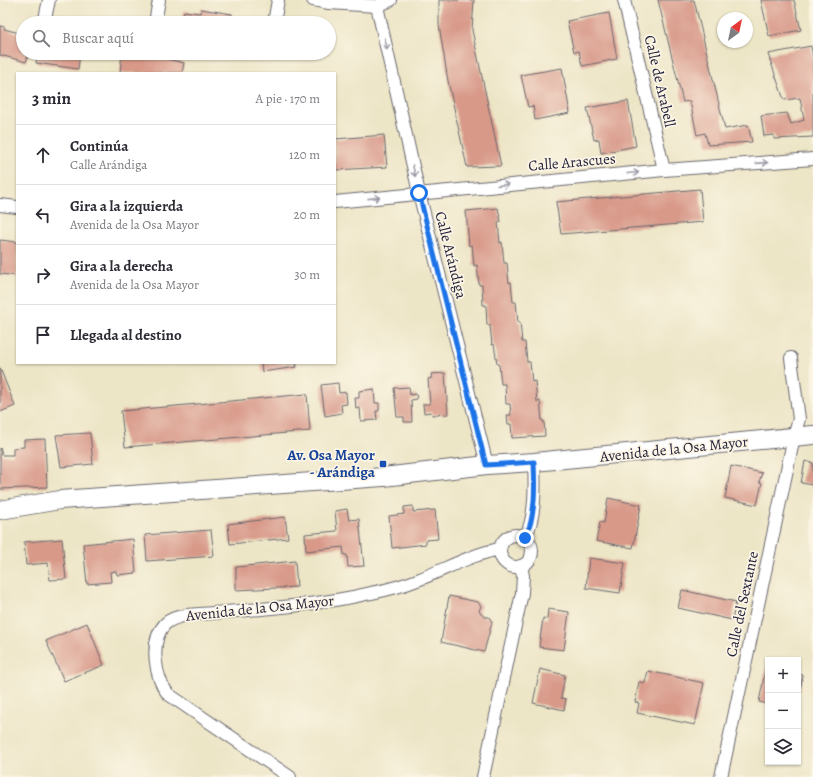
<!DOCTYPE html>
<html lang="es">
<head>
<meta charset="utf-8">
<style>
	:root { --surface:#fff; --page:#f7f7f7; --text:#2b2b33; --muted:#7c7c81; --line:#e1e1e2 }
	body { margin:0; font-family:Alegreya,serif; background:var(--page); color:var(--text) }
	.controls { position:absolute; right:12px; bottom:12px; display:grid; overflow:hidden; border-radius:0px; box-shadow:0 1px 3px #0004 }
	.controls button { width:36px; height:36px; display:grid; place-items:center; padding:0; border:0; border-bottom:1px solid var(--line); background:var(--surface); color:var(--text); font:20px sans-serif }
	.compass { position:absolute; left:717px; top:12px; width:36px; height:36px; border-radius:50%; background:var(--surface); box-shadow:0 1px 3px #0004; rotate:33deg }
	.stop { position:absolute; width:12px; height:12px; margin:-9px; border:3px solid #1a73e8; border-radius:50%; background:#fff }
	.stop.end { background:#1a73e8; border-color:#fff; box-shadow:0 1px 4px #0008 }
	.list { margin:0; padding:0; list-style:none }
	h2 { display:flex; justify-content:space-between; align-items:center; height:52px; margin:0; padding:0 16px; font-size:17px }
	h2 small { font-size:13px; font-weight:400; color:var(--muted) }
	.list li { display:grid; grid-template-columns:26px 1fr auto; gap:12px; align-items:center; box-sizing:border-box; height:60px; padding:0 16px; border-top:1px solid var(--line) }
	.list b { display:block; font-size:15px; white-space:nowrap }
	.list p { margin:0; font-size:13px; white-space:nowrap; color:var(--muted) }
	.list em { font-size:13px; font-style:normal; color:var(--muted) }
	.icon { flex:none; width:22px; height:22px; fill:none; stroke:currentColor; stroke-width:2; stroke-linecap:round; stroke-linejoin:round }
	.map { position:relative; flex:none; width:813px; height:777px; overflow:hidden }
	.search { position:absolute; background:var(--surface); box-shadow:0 1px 3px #0004; left:16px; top:16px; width:320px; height:44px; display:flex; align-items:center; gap:10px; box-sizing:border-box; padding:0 14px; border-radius:22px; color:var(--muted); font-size:15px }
	.panel { position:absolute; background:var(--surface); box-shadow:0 1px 3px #0004; left:16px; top:72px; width:320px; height:292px; border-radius:0px }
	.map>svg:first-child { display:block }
</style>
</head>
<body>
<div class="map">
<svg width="813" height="777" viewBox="0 0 813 777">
	<rect width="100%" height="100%" fill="#fcf5e5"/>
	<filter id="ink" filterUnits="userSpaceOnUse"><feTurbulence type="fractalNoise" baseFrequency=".025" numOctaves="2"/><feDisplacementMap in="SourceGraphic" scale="8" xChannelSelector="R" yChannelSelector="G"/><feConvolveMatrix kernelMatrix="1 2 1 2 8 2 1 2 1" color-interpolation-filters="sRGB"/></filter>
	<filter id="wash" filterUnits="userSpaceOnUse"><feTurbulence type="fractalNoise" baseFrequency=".012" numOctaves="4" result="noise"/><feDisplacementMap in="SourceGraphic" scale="16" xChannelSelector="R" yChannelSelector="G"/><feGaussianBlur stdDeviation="0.9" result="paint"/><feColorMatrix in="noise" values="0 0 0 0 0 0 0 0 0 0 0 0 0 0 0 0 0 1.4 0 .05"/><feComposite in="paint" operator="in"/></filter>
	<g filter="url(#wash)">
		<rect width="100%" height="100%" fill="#ece5c6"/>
		<g id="blocks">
			<g fill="#d89989">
				<polygon points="439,0 474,0 472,30 501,166 467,167 448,81 439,25"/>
				<polygon points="658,0 694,0 725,129 748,125 752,142 708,145 705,133 697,135 690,101 683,102"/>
				<polygon points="761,0 794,0 801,30 769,36"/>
				<polygon points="201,9 232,14 231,20 247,23 182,23 184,11 200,13"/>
				<polygon points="609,13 617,59 582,66 579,51 574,52 567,21"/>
				<polygon points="0,26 5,27 4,29 23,34 23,53 29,53 26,62 0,55"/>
				<polygon points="811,46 813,58 813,137 774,139 774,135 764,136 761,116 787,113 791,124 804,120 800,98 784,100 768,54"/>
				<polygon points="38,53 80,53 78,69 36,63"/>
				<polygon points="122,53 138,55 139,53 158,53 167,55 167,59 184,63 182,73 120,73"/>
				<polygon points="562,68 570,113 535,120 533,106 528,107 521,75"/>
				<polygon points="628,101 636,146 601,153 599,139 594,140 587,108"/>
				<polygon points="384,135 387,167 335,170 335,139"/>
				<polygon points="700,189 703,222 561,234 556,202"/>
				<polygon points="498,208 501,222 498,222 500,243 502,242 504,263 507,263 509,283 511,282 513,302 516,302 518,322 520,322 522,342 525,342 527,362 530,362 532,382 535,381 537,402 540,401 542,421 544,421 545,436 512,438 511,424 508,424 507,415 511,415 510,404 506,404 505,384 501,384 499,365 497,364 494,344 492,345 490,325 487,325 486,305 483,305 482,285 479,285 477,265 474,266 472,245 469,246 466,211"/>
				<polygon points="0,240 17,242 17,276 0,274"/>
				<polygon points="261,363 296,363 297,367 262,372"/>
				<polygon points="0,368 15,406 0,412"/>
				<polygon points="445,373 448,414 432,415 431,412 424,413 423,404 430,404 428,379 432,378 431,374"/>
				<polygon points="338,383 339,393 346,392 347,404 341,405 342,413 325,416 321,385"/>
				<polygon points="409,387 410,395 416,394 417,399 411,400 412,422 404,422 404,417 397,417 394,388"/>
				<polygon points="374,389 375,403 379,403 379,411 376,411 377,420 361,421 360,408 356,409 355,398 359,398 359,391"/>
				<polygon points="307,394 310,431 125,447 121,411"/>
				<polygon points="90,433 93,464 61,467 56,435"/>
				<polygon points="45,439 47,487 0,489 0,448 2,455 13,455 13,448 24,447 24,440"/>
				<polygon points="805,461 813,463 813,485 801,483"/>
				<polygon points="731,466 762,473 759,482 762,483 757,505 725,498"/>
				<polygon points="608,498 641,505 633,548 596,541 600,522 604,523"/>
				<polygon points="413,506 413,512 435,510 438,539 426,540 426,544 392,548 389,516 404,514 404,507"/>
				<polygon points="347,509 349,520 359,519 364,566 348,567 347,555 344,555 343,547 306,551 305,534 337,531 335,511"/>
				<polygon points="285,517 288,538 230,544 228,524"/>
				<polygon points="211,530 214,556 147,561 145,535"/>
				<polygon points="62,539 66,579 50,580 48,563 26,565 24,542"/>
				<polygon points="133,539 136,573 117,575 116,571 110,572 111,582 87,584 83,544"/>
				<polygon points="589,558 625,563 620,593 586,588"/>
				<polygon points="295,561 297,587 236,590 236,567"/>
				<polygon points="682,590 736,602 732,620 678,608"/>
				<polygon points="449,596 478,602 481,606 479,611 484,617 489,617 492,622 484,652 441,642"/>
				<polygon points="548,609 569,612 564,650 539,647 543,618 547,619"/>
				<polygon points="87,623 104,665 64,681 46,641"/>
				<polygon points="766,667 768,668 768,704 759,702"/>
				<polygon points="540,669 565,675 561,698 566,699 564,710 533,703"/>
				<polygon points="648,671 704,683 695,725 637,713 639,703 635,702 639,682 645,683"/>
				<polygon points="798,674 803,675 800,690 798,689"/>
			</g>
		</g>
	</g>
	<g filter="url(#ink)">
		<use href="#blocks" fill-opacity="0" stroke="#69666c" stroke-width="1"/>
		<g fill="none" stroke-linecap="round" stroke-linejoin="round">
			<g stroke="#69666c" stroke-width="14">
				<g id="minor">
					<polyline points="313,0 329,3 377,6 391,0"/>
					<polyline points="624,0 664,170"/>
					<polyline points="377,6 419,193 487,465"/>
					<polyline points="44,23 49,0"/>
					<polyline points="155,23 159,0"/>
					<polyline points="274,23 278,0"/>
					<polyline points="335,202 664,170 813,159"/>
					<polyline points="0,205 17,207"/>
					<circle cx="516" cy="551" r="16"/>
					<path d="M525,538C536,517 535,485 534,462"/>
					<path d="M290,777L168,694C155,678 149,641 165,624C171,618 179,617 187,615C248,610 311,607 371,593C387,590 405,585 420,579C446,569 472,554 500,549"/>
					<polyline points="483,777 522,593 523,576 521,566"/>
					<polyline points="721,777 794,437 799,419 791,358"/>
				</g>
			</g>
			<g stroke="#69666c" stroke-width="20">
				<polyline id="secondary" points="0,510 60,500 383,477 487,465 534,462 813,435"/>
			</g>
			<use href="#minor" stroke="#fff" stroke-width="12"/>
			<use href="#secondary" stroke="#fff" stroke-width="18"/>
		</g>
		<defs><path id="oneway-shaft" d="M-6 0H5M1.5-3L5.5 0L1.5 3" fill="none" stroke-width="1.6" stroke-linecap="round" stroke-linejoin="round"/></defs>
		<g stroke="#9c9ca7">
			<use href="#oneway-shaft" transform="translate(386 44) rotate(77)"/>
			<use href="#oneway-shaft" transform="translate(762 163) rotate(-4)"/>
			<use href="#oneway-shaft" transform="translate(414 171) rotate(77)"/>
			<use href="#oneway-shaft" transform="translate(633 173) rotate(-5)"/>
			<use href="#oneway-shaft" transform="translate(503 185) rotate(-5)"/>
			<use href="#oneway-shaft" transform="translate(374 198) rotate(-6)"/>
		</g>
	</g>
	<g fill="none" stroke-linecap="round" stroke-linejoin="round" filter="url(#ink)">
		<path stroke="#1a73e8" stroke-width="5" d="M419,193L486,465L534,462C535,485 536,517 525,538"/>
	</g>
	<rect fill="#1a4fb4" stroke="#fcf5e5" stroke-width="1.5" x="379" y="460" width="8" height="8" rx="2"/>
	<g text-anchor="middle" stroke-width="3.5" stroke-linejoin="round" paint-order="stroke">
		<g font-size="15" fill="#22223b" stroke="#fcf5e5">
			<text transform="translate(660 81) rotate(77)" y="5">Calle de Arabell</text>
			<text transform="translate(572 162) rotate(-5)" y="5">Calle Arascues</text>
			<text transform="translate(451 255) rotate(76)" y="5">Calle Arándiga</text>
			<text transform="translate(674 449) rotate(-6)" y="5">Avenida de la Osa Mayor</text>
			<text transform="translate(742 604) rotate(-78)" y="5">Calle del Sextante</text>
			<text transform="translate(260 608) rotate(-6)" y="5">Avenida de la Osa Mayor</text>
		</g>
		<g font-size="15" font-weight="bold" fill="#164399" stroke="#fcf5e5" text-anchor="end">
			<text x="375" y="460">Av. Osa Mayor<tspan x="375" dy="17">- Arándiga</tspan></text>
		</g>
	</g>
</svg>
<div class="controls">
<button>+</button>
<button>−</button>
<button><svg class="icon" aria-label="layers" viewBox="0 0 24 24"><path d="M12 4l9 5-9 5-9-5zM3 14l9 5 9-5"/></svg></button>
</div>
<svg class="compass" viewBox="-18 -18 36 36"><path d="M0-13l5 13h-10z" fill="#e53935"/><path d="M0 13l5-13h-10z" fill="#7c7c81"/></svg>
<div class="stop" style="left:419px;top:193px"></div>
<div class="stop end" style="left:525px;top:538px"></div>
<div class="search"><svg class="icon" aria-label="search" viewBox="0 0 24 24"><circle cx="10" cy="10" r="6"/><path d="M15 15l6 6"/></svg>Buscar aquí</div>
<section class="panel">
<h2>3 min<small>A pie · 170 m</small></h2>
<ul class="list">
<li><svg class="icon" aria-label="ahead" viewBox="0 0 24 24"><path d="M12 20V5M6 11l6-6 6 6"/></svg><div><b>Continúa</b><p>Calle Arándiga</p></div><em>120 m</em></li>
<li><svg class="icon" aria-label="left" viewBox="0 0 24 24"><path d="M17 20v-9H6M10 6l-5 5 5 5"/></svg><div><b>Gira a la izquierda</b><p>Avenida de la Osa Mayor</p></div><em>20 m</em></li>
<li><svg class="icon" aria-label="right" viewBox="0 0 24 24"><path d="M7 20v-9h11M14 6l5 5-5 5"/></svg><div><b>Gira a la derecha</b><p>Avenida de la Osa Mayor</p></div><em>30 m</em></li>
<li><svg class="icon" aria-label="arrive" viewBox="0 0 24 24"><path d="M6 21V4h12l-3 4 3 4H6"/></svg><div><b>Llegada al destino</b></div></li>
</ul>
</section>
</div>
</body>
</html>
